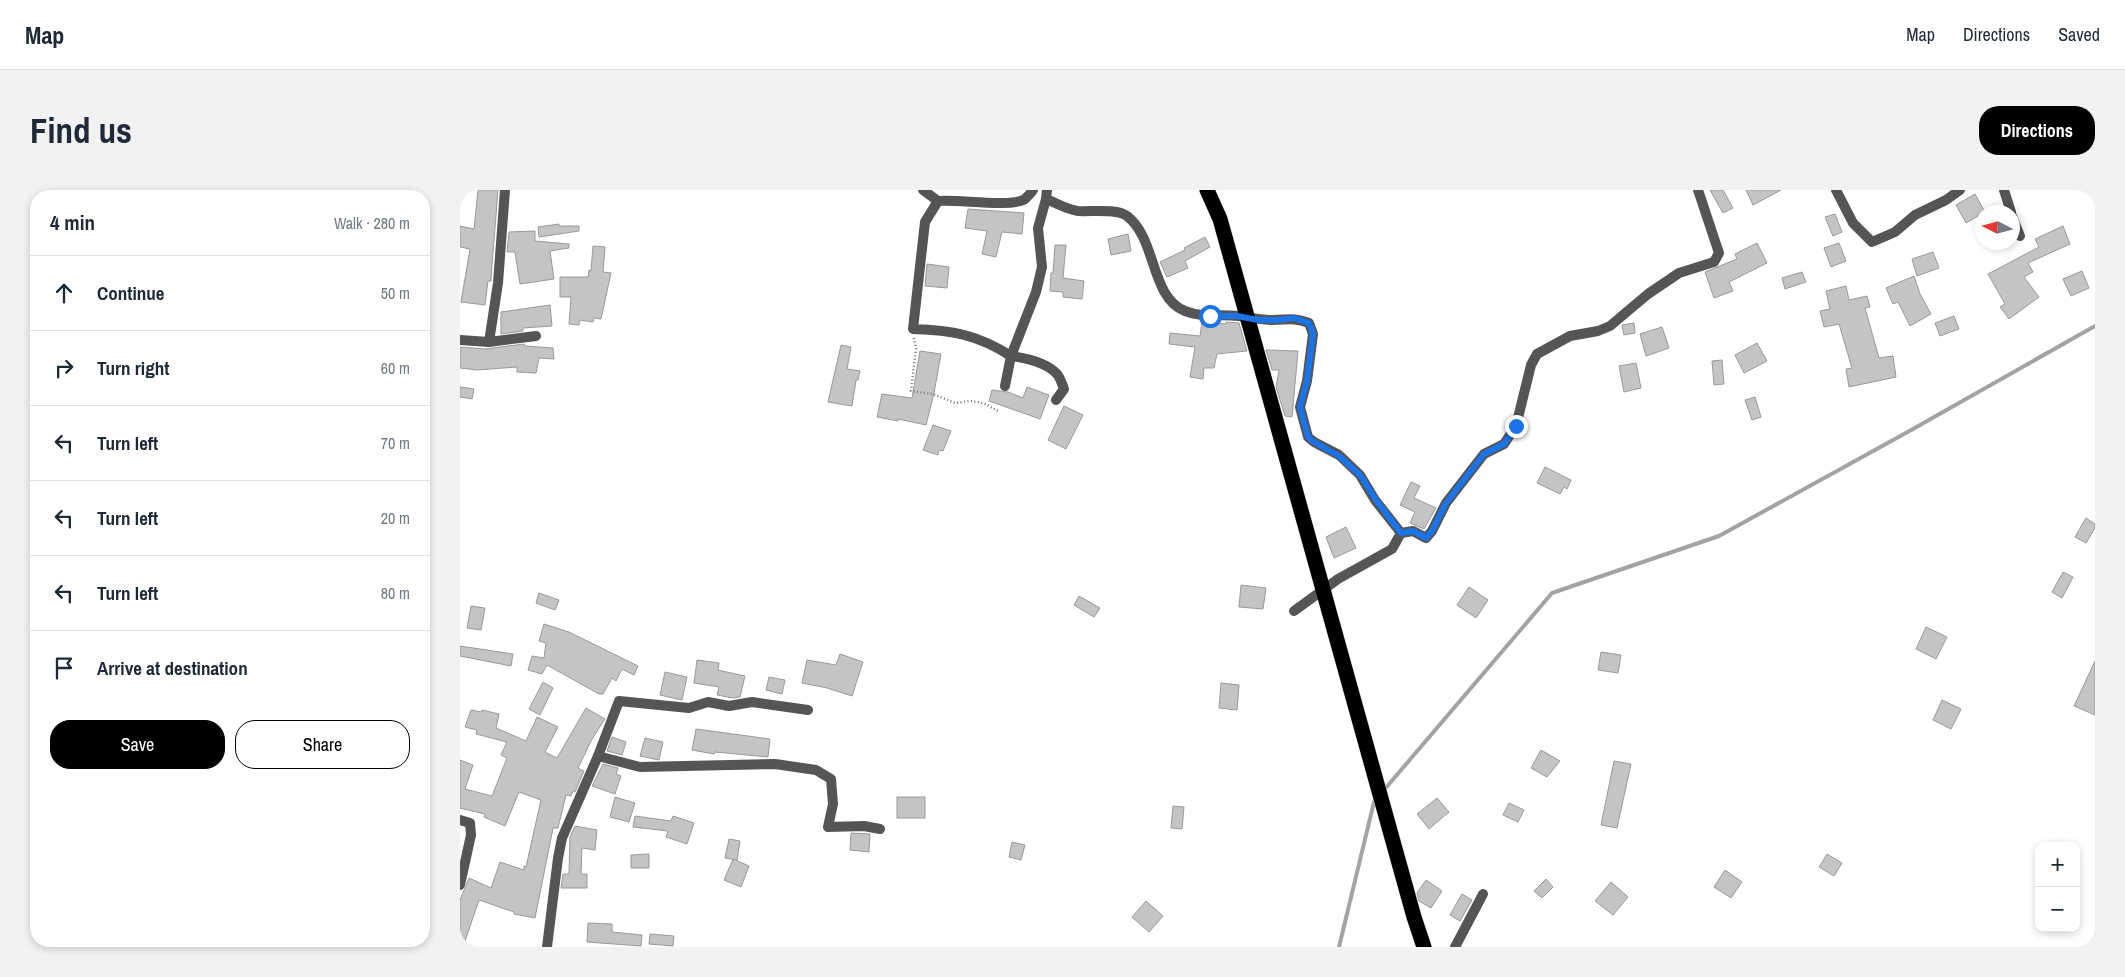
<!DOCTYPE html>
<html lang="en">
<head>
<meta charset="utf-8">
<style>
	:root { --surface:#fff; --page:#f2f2f3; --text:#1f2937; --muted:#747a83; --line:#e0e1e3; --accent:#000 }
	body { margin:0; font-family:"Archivo Narrow",sans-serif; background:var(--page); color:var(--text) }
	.controls { position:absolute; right:15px; bottom:15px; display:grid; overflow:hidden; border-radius:10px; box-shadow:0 2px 8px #0003 }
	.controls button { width:45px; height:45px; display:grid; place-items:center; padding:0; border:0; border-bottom:1px solid var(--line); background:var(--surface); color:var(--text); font:25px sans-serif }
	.compass { position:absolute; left:1515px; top:15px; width:45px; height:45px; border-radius:50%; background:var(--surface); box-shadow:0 2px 8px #0003; rotate:276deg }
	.stop { position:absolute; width:15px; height:15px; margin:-11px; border:4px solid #1a73e8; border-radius:50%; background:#fff }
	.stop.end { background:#1a73e8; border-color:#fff; box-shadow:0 1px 5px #0008 }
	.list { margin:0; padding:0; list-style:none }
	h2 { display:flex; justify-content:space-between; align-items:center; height:65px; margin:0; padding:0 20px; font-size:21px }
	h2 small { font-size:16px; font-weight:400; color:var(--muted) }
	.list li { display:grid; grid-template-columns:32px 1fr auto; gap:15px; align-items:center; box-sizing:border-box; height:75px; padding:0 20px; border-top:1px solid var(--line) }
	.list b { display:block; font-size:19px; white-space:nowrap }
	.list em { font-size:16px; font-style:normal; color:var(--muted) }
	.actions { display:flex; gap:10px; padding:15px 20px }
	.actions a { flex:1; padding:11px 0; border:1px solid var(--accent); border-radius:20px; text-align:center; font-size:18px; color:var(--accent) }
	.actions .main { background:var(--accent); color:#fff }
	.icon { flex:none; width:28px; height:28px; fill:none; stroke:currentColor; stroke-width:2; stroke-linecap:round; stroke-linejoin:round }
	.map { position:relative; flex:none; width:1635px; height:757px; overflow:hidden; border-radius:20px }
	header { display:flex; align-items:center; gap:30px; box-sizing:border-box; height:70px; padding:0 25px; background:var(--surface); border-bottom:1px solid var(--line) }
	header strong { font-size:24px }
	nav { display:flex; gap:28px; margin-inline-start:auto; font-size:18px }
	.intro { display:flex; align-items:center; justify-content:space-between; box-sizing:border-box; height:120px; padding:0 30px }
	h1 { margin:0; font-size:35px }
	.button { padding:12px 22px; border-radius:20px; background:var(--accent); color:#fff; font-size:18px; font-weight:700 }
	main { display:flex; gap:30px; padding:0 30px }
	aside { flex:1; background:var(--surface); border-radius:20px; box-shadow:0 2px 8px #0003 }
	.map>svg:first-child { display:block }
</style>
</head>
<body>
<header>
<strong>Map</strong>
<nav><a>Map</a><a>Directions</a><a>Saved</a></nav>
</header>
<div class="intro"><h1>Find us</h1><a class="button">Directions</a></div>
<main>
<aside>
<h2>4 min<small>Walk · 280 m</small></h2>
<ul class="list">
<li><svg class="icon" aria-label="ahead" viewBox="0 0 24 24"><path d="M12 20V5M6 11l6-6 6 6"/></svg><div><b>Continue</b></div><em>50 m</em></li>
<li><svg class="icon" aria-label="right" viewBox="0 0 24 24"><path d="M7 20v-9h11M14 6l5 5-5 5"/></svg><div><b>Turn right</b></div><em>60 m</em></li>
<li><svg class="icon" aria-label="left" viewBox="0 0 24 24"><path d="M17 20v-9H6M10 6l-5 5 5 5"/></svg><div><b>Turn left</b></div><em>70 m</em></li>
<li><svg class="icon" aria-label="left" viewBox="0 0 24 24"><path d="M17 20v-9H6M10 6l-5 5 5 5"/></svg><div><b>Turn left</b></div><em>20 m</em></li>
<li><svg class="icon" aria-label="left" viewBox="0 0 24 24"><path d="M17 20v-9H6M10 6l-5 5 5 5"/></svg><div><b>Turn left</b></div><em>80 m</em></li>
<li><svg class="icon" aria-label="arrive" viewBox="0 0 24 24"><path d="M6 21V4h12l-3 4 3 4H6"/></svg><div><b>Arrive at destination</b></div></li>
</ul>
<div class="actions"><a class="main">Save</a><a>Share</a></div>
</aside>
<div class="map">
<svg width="1635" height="757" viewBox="0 0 1635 757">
	<rect width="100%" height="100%" fill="#fff"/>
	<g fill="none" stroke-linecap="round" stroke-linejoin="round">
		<g stroke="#a3a3a3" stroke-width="4">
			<polyline points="924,600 1092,403 1259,346 1453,239 1635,136"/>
			<polyline points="879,757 914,612 916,609"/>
		</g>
	</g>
	<g fill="#c4c4c4" stroke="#999">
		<polygon points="18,0 38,0 32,75 31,91 28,91 25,115 1,112 10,59 0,57 0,36 14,39"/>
		<polygon points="1250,0 1263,0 1273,18 1263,23"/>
		<polygon points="1286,0 1321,0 1293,15"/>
		<polygon points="1515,4 1525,22 1506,33 1496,15"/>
		<polygon points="508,19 564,23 562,44 542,42 536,67 522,64 527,41 505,38"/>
		<polygon points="1375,24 1382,42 1373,46 1365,27"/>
		<polygon points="99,34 99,36 119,36 119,41 79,47 78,37"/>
		<polygon points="1603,36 1610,54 1568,73 1573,82 1564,87 1579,107 1549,129 1540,117 1545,114 1528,84 1579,57 1575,49"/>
		<polygon points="75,41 75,51 109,54 109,58 90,61 94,89 60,94 55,62 47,62 49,42"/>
		<polygon points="668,44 671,61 651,65 648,49"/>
		<polygon points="745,47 750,57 725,71 728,78 707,87 700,72 725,60 724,58"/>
		<polygon points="1297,53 1307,73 1269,92 1273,101 1254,108 1245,82 1277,69 1275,64"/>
		<polygon points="1379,53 1386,71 1371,77 1364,58"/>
		<polygon points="595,55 606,55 603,88 624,91 622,109 603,107 603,102 590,101 591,83 593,83"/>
		<polygon points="133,56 145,57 143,82 151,83 141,129 134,128 133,132 120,130 119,135 109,134 111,107 100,107 100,87 128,87 129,80 131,81"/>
		<polygon points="1473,62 1479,78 1457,86 1452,69"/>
		<polygon points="467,74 489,77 487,98 465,96"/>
		<polygon points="1622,81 1629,98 1611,106 1603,89"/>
		<polygon points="1342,82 1346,92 1325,99 1322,88"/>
		<polygon points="1454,86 1460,104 1471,124 1450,136 1438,112 1433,114 1426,98"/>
		<polygon points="1386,96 1389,110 1407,106 1410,117 1405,118 1419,168 1433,166 1436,187 1389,197 1386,179 1392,178 1379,134 1364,137 1360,121 1370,119 1366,101"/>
		<polygon points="90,115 92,136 63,138 63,141 41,144 41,122"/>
		<polygon points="1494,126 1499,139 1480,146 1475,133"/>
		<polygon points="742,132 766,134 766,132 779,133 787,161 757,164 754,178 744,178 743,189 730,187 735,157 709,154 710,143 740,146"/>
		<polygon points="1174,133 1175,143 1164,145 1162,135"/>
		<polygon points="1202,137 1209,158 1186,166 1180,144"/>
		<polygon points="1297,153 1307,171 1284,183 1275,165"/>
		<polygon points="64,154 65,156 93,158 94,169 79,168 76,183 57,182 57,177 17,180 0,178 0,157 25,159"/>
		<polygon points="381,155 391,157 387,179 400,181 398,190 396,190 392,216 368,212"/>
		<polygon points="806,160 838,161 832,227 825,226 816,197 819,180 812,180"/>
		<polygon points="460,161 481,164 474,203 466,235 438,229 438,231 417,227 422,204 452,208"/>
		<polygon points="1262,170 1264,194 1254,195 1252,171"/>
		<polygon points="1176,173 1181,198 1164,202 1159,176"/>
		<polygon points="0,197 14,199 12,209 0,207"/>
		<polygon points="567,197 589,205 580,229 529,211 532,200 548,202 563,208"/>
		<polygon points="1295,207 1301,227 1292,230 1285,210"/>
		<polygon points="604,216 623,225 606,259 588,250"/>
		<polygon points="473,235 491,241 483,261 479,260 478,265 463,260"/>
		<polygon points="1085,277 1111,290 1107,299 1104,297 1100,304 1077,293"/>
		<polygon points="951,292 960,296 954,308 976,318 964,339 950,333 955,322 940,315"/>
		<polygon points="1626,328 1635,334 1635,338 1626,353 1615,347"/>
		<polygon points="886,337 896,358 874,368 866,347"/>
		<polygon points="1603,382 1613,387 1602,408 1592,402"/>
		<polygon points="781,395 806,398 803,419 779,417"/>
		<polygon points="1009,397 1028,410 1016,428 997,415"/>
		<polygon points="79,403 99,410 95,420 76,413"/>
		<polygon points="619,406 640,418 634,427 614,415"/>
		<polygon points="11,416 25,418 21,440 7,438"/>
		<polygon points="84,434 109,442 178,476 174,485 162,479 156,491 152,488 143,504 139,504 87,475 82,484 68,480 72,466 84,468 86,453 79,451"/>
		<polygon points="1466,437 1487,447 1476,469 1456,459"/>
		<polygon points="0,456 53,464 51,476 0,466"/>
		<polygon points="1141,462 1161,465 1158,483 1138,480"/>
		<polygon points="380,464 403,472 392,506 367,498 342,493 347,470 376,475"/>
		<polygon points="237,470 259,473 258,480 285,486 280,507 273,508 257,505 259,497 234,493"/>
		<polygon points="1635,471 1635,525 1614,516"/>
		<polygon points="205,482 227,487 222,510 200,505"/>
		<polygon points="309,487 325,490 322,504 306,500"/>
		<polygon points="83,492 93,498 80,525 69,519"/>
		<polygon points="761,493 779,495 777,520 759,518"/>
		<polygon points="1482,510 1501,519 1491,539 1473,530"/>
		<polygon points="126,518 145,529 132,549 118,578 124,581 115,602 113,601 111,606 106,605 98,638 93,638 75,728 54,724 54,722 19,710 3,757 0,757 0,710 9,688 31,698 40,672 64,680 64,676 66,677 81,610 59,602 45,636 24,627 25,624 0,618 0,570 13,575 5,599 32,606 47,568 41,565 47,552 16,544 17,540 5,537 11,520 21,522 22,520 39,524 36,538 66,551 77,527 98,537 85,562 97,568"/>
		<polygon points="236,539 310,549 308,567 255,562 254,564 232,560"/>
		<polygon points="152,547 166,552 162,565 147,561"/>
		<polygon points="185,548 203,552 199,570 180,566"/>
		<polygon points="1081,560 1100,571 1087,587 1071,578"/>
		<polygon points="1154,571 1171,574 1157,638 1141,635"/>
		<polygon points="143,574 158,578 156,584 161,586 155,604 132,596"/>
		<polygon points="155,607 175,613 169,632 150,627"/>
		<rect x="437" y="607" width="28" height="21"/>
		<polygon points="977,608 989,622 969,639 957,624"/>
		<polygon points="1049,613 1064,620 1058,632 1043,625"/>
		<polygon points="713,616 724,617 722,639 711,638"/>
		<polygon points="175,626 211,631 213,626 234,633 227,654 206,647 208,641 173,637"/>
		<polygon points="115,636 137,640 135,660 122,658 121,684 127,684 127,698 101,698 103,684 109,684 110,647"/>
		<polygon points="391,643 410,644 409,662 390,660"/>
		<polygon points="269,649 280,651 277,670 265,668"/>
		<polygon points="552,652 565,655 561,670 549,667"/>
		<polygon points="189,664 189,678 171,678 171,665"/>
		<polygon points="1367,664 1382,673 1374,686 1359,677"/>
		<polygon points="273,669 289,676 281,697 264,690"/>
		<polygon points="1265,680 1282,692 1271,708 1254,697"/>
		<polygon points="1086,689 1093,697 1082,708 1074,701"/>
		<polygon points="966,690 982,701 971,718 959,711 957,703"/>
		<polygon points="1151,692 1168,707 1153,725 1135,711"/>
		<polygon points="1002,704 1012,710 1000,731 990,725"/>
		<polygon points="686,711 703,726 689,742 672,727"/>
		<polygon points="128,733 152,734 152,742 182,745 181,756 127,752"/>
		<polygon points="190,744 214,746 213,756 189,754"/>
	</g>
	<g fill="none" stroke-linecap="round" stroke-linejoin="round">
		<g stroke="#dbdbdb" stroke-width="16">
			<polyline id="highway" points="747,0 760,29 954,727 964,757"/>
		</g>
		<polyline stroke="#777" stroke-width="2.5" stroke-dasharray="1 2.5" stroke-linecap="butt" points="454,148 456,159 451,201 473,204 495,213 510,211 523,213 538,221"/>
		<g stroke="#555" stroke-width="10">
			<polyline points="463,0 478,11"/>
			<path d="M573,0C571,3 568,6 565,9C551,18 498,9 478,11L465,32L453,139C492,140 518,145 551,166L576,102L582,77L578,38L586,9"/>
			<path d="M587,0L586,9C596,13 608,20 618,21C631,22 657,18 667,26C697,49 690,107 725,121C742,128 760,124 778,126C790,127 800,130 812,130C830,130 831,127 849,133L853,144L847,191L840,217L848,247L854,252L879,265L900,285L915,310L941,343L953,341L966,348L972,341L986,313L1024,264L1044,254L1056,236L1071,175L1077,164L1110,146L1138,141L1150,136L1188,104L1219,83L1254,72L1259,63L1238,0"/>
			<polyline points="1376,0 1393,33 1412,52 1435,42 1455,25 1486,10 1500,0"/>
			<polyline points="1544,0 1551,22"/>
			<polyline points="0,2 2,0"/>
			<polyline points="1552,26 1560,46"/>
			<polyline points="0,150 29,152 76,146"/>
			<polyline points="29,152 38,93 45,0"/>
			<path d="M545,196L551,166C566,168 586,172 597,184C600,187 602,194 604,199L596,210"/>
			<polyline points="834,421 878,389 932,359 941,343"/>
			<polyline points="138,566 159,511 229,518 248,512 269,516 292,512 348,520"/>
			<polyline points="0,630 10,633 11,645 0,695"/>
			<polyline points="87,757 98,668 102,648 138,566 180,577 315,574 356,580 371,589 373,614 368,637 404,636 420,639"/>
			<polyline points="995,757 1023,704"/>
		</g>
		<use href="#highway" stroke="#000" stroke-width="15"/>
	</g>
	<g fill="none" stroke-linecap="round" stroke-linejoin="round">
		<polyline stroke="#1a73e8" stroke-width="6" points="750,126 777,126 798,130 818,130 834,128 849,133 853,144 847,191 840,217 848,247 854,252 879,266 900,285 916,310 941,343 953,341 966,348 972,341 986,313 1024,264 1044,254 1056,236"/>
	</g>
</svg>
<div class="controls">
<button>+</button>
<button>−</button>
</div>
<svg class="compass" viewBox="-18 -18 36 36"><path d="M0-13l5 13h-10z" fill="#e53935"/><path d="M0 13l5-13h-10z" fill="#747a83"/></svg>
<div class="stop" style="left:750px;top:126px"></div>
<div class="stop end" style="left:1056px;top:236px"></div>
</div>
</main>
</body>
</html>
